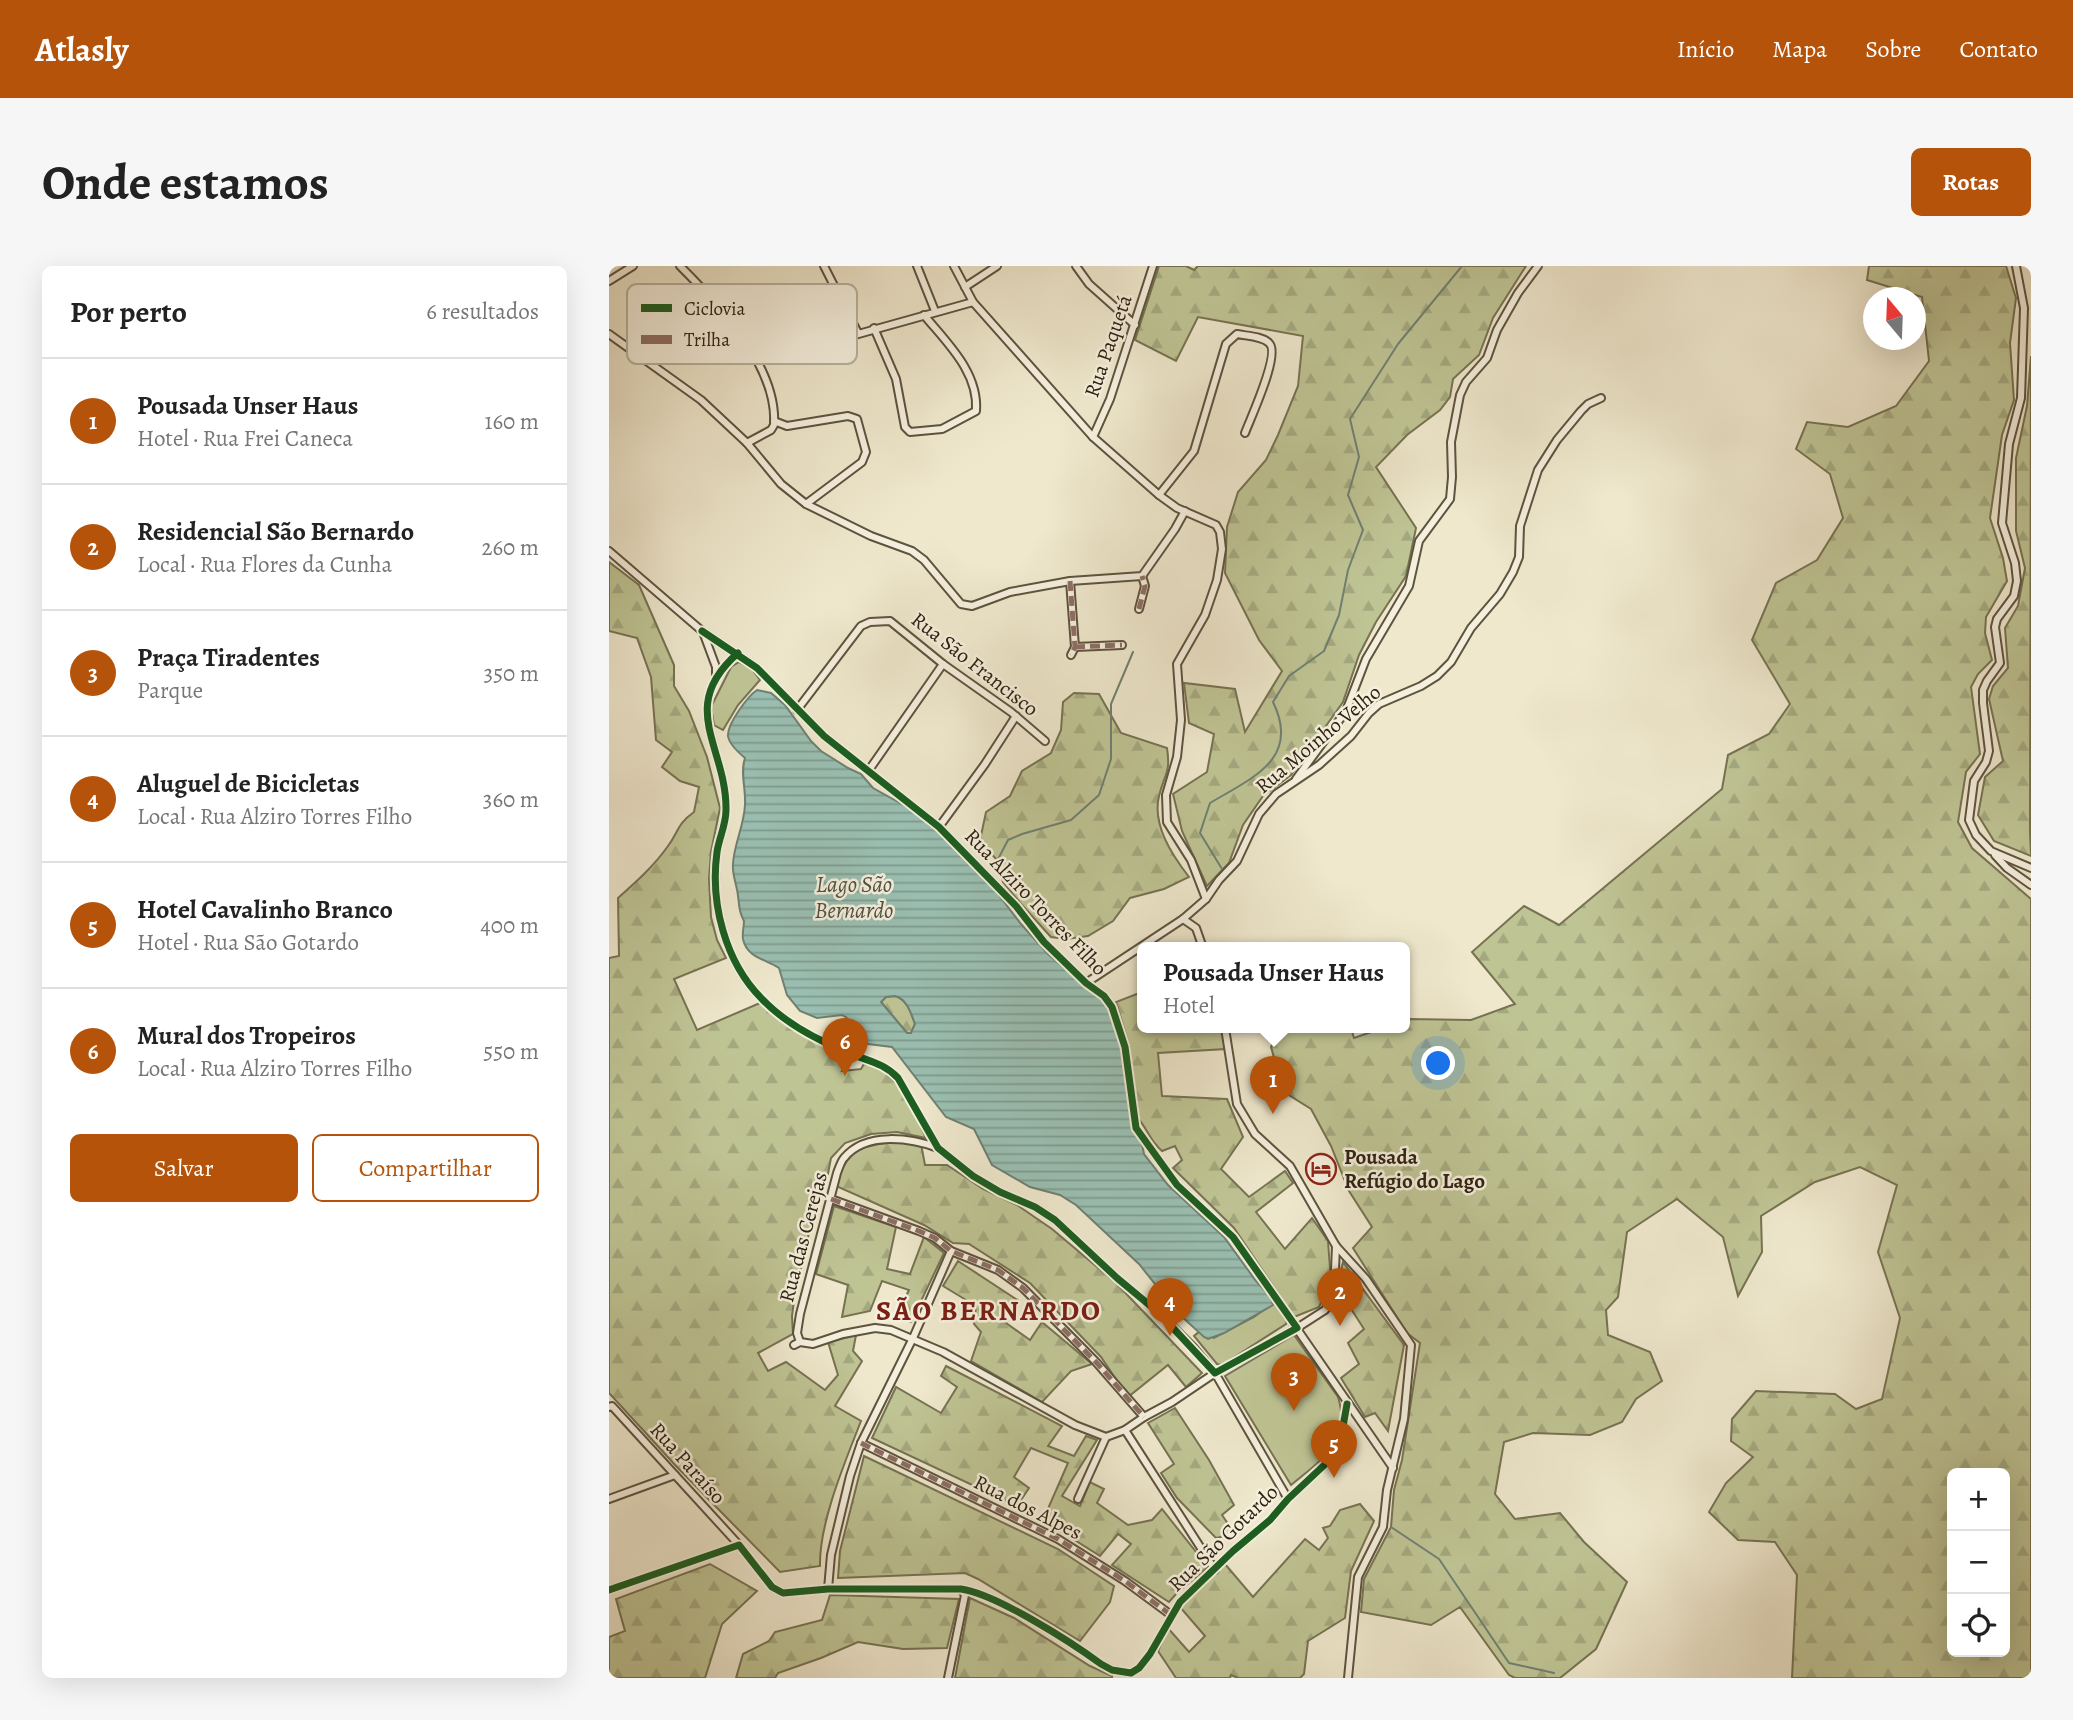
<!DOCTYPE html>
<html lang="pt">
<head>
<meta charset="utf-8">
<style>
	:root { --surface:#fff; --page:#f6f6f6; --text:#222; --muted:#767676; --line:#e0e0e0; --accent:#b45309 }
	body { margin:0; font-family:Alegreya,serif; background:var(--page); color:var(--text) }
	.controls { position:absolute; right:21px; bottom:21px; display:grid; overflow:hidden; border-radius:10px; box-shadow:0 7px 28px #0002 }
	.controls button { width:63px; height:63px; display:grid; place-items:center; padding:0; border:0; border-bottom:2px solid var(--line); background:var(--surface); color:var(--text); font:35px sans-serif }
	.compass { position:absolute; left:1254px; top:21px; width:63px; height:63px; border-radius:50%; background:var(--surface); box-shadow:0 7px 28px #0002; rotate:341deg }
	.you { position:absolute; left:830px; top:798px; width:24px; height:24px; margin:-18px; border:5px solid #fff; border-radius:50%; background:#1a73e8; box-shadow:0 0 0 10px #1a73e833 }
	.badge { display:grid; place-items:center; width:46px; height:46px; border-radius:50%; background:var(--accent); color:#fff; font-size:23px; font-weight:700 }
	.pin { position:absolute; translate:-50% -58px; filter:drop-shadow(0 2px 4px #0008) }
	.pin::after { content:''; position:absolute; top:37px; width:24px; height:21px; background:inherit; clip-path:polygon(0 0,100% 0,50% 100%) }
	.popup { position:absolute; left:528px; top:676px; width:273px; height:91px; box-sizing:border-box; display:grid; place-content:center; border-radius:10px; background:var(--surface); filter:drop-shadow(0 2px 5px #0005); font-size:23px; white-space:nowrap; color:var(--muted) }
	.popup b { font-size:26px; color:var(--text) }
	.popup::after { content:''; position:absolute; left:50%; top:100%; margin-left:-14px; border:14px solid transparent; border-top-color:var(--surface) }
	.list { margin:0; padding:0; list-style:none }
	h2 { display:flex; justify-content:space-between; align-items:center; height:91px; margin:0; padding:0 28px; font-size:30px }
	h2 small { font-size:23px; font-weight:400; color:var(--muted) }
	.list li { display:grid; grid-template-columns:46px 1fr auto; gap:21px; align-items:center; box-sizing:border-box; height:126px; padding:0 28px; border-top:2px solid var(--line) }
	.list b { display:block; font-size:26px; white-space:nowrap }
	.list p { margin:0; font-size:23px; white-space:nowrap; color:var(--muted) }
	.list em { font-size:23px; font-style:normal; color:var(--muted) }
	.actions { display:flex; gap:14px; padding:21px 28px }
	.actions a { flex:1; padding:16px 0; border:2px solid var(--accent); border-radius:10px; text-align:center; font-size:24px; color:var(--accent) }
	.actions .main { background:var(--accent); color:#fff }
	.icon { flex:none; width:38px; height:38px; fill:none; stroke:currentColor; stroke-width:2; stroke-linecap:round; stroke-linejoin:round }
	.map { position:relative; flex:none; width:1422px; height:1412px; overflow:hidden; border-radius:10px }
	header { display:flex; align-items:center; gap:42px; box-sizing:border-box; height:98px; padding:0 35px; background:var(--accent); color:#fff }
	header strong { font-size:33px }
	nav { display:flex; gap:38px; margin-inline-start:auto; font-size:24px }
	.intro { display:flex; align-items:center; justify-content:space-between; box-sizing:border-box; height:168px; padding:0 42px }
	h1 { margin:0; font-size:49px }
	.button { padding:18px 32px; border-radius:10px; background:var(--accent); color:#fff; font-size:24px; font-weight:700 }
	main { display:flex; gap:42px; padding:0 42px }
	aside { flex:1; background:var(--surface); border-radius:10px; box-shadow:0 7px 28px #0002 }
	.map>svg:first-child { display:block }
</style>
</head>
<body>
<header>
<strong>Atlasly</strong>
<nav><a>Início</a><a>Mapa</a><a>Sobre</a><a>Contato</a></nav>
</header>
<div class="intro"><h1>Onde estamos</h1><a class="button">Rotas</a></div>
<main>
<aside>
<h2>Por perto<small>6 resultados</small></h2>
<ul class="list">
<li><span class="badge">1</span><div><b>Pousada Unser Haus</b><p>Hotel · Rua Frei Caneca</p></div><em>160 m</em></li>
<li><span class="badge">2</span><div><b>Residencial São Bernardo</b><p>Local · Rua Flores da Cunha</p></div><em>260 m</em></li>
<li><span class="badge">3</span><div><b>Praça Tiradentes</b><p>Parque</p></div><em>350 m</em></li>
<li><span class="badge">4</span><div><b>Aluguel de Bicicletas</b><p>Local · Rua Alziro Torres Filho</p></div><em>360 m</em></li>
<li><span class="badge">5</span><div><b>Hotel Cavalinho Branco</b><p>Hotel · Rua São Gotardo</p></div><em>400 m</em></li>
<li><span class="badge">6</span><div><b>Mural dos Tropeiros</b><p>Local · Rua Alziro Torres Filho</p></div><em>550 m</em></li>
</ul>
<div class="actions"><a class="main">Salvar</a><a>Compartilhar</a></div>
</aside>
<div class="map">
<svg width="1422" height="1412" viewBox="0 0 1422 1412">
	<defs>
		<pattern id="forest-firs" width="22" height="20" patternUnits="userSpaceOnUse" patternTransform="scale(1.75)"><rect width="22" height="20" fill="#bfc494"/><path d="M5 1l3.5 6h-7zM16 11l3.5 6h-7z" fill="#a4a87f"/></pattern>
		<pattern id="water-rules" width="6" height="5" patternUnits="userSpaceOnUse" patternTransform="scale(1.75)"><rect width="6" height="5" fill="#9ac0b3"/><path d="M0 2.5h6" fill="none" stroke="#7e9c90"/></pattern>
	</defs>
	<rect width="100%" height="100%" fill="#efe8cd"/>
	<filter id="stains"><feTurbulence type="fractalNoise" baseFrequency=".00286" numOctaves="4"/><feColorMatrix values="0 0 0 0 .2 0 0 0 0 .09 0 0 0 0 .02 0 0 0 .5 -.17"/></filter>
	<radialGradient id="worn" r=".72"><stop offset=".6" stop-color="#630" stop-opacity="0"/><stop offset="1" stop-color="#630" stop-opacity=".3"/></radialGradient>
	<g fill="#bfc494" stroke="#767252" stroke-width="2">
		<polygon points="130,396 142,402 151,414 129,439 114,464 105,459 102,441 122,401"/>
		<polygon points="666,1036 678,1054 677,1058 613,1099 608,1098 585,1070 591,1065 605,1072 645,1051"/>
		<path d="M685,1069L729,1131C743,1176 712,1194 682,1219L616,1110Z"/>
	</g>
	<g fill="url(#forest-firs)" stroke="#767252" stroke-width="2" fill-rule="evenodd">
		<polygon points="550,0 577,0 585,4 589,0 917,0 884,52 870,89 844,113 841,131 831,144 798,169 767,201 807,262 797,310 767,356 750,389 734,436 682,509 654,530 634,559 620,597 598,620 573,565 564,528 598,506 605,468 580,457 575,417 626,423 636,466 673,405 650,374 616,307 618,261 629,226 657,194 669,169 689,120 694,70 589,51 567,95 526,74"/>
		<path d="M1260,0H1397L1407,32L1401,77L1405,134L1393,169L1381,252L1394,292L1398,315L1377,351L1376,367L1383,394L1369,408L1362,421L1371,488L1357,506L1349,556L1363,582L1422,633V1412H1183L1188,1309L1166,1276L1129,1274L1100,1246L1117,1217L1144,1191L1122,1175L1123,1153L1147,1125L1226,1128L1247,1143L1273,1133L1291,1052L1269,986L1288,919L1251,901L1206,916L1152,950L1153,986L1129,1030L1114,971L1068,933L1018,966L1009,1031L997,1044L999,1069L1041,1086L1053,1115L1027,1133L1013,1156L981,1169L924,1167L895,1176L886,1228L906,1253L951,1247L975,1276L1018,1316L987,1383L951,1412H906L900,1409L851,1341L822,1359L752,1346L755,1313L782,1261L785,1224L793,1194L811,1077L798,1067L744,982L763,961L740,925L722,880L702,843L675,826L662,781L670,762H742L745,772L774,762H795V755L801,753L862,754L906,738L863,686L915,640L950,659L1113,523L1119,489L1160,468L1181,438L1143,374L1167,317L1208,294L1234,252L1221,208L1187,183L1198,156L1239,161L1287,140L1320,95L1313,31L1258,14ZM1343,1207H1396V1386H1343Z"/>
		<polygon points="1422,90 1421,566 1422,590 1385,575 1369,549 1376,511 1394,495 1380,433 1384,420 1399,402 1396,362 1409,340 1416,302 1407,265 1407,192 1418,140"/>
		<path d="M0,296L30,319L65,399V420L80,445L98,491L111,542L102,586L100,613L102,651L108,674L117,692L65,713L88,764L151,737L167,750L238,795L233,805L252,803L256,796C289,805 304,844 317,872L288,866L262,868L236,877L222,892L219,908L210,924L186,1027L183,1050L184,1068L149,1087L159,1105L177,1096L216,1124L229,1109L219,1076L247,1069L244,1085L253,1095L226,1140L252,1155C236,1196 210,1257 211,1300L171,1306L67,1200L0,1127V692L10,690L9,632C27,616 45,600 59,580C70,565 68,558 85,546L90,521L71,515L53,501L63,486L47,474L42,411L28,372L0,365Z"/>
		<path d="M465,427L490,428L512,467L558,482C562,508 555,508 550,530C543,559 563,589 580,611L555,623L521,632L504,655L479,670L457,673L442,671L412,638L394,616L389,595L376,581L370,579L377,546L401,530L413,505L442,487L452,464L454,436Z"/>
		<path d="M533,726V762H612L617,783L549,787L553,830L618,833L634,871L612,903L640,931L676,905L684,917L647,946L676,983L703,952L719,975L722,1016L710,1041L685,1051L625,962L564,902L573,894L566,880L553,885C541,875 538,862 528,851L520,779L507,736Z"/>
		<path d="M286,730C298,733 302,747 306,758L302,767H298L272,736L277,731Z"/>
		<path d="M289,876L312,878L316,899H338L374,923L408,939L443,963L506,1016L593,1107L577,1121L559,1099L519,1131L492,1091L421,1017L360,978L344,977L315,959L227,920C237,883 252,879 289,876Z"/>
		<polygon points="225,940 287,961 278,1003 301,1008 315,971 335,987 302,1056 287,1051 300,1024 273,1015 261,1045 233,1051 239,1019 207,1008"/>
		<polygon points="349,995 410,1035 397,1057 421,1074 433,1056 483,1098 462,1105 433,1136 362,1095 372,1066 365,1058 367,1040 334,1020"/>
		<polygon points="734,996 795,1079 779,1165 766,1147 756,1151 732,1112 750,1098 739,1077 755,1063 737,1035 729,1017"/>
		<polygon points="337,1100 453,1160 439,1180 465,1190 477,1170 488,1174 453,1230 471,1240 481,1216 495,1223 488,1237 519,1259 543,1254 553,1243 599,1301 567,1328 560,1336 503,1299 522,1278 509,1268 491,1290 434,1254 459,1197 422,1182 405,1211 420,1222 408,1240 263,1172 287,1121 332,1147 348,1121 332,1110"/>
		<polygon points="566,1142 600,1194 625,1239 613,1249 626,1268 607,1272 568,1232 552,1207 565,1198 539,1157"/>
		<polygon points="255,1190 449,1283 505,1320 501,1336 471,1375 369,1313 356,1307 229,1312 231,1285"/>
		<polygon points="751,1238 765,1255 742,1305 736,1352 699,1375 695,1408 691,1412 629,1412 622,1409 621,1412 567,1412 549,1385 559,1362 580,1386 596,1370 571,1341 616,1298 644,1331 696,1273 710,1284 719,1272 714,1262 721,1260 731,1244"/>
		<polygon points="101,1298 148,1325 113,1358 96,1412 0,1412 0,1371 16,1365 7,1333"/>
		<polygon points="221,1329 350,1333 338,1382 294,1383 249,1376 212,1392 169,1407 166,1412 127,1412 134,1388 160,1375 166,1366 213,1354"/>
		<polygon points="361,1332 405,1352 481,1400 503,1410 503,1412 346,1412"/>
	</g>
	<path fill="url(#water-rules)" stroke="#6f8072" stroke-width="2" fill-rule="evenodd" d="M148,424L162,427L176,439L202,475L212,485L239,502L252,508L264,522L309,547L320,559L338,572L376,611L412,658L439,688L456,703L476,713L501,741L510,763L535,888L559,919L615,971L647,1015L662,1031L664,1039L615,1067L599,1073L595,1071L570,1048L530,998L467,939L451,929L421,921L383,899L365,863L337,851L283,781L259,778L248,770L237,751L233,749L208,752L191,745L178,729L170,702C157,693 138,692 134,673C133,667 135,661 135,655C129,644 131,642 129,630C128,619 123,609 124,598C125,578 135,560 136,539C137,522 131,507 136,492C130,487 120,478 119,470C118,458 139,430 148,424ZM286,730C298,733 302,747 306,758L302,767H298L272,736L277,731Z"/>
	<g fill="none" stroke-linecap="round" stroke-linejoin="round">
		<g stroke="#6f8072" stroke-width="2">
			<polyline points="386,599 399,574 413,568 462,554 490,529 502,493 502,438 524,386"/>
			<path d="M613,603L591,567L601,537C643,512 692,493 664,436L680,410L715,385L730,349L739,304L754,264L739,229L750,191L741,153L789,78L853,0"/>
			<polyline points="782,1261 830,1293 900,1397 945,1407"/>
		</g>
		<polyline stroke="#9ac0b3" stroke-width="8" points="238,795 253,774"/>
		<g stroke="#5e533f" stroke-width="10">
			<g id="minor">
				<path d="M71,0C109,38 169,100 165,159L162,164L138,177"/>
				<polyline points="215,0 249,67"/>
				<polyline points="308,0 326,45"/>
				<polyline points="345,0 364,36 484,171 550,229 568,242 607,259 611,266 613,283 608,314 596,349 568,398 572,454 568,491 557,529 558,556 582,594 597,633"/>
				<polyline points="467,0 480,18 526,59"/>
				<polyline points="1407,0 1415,42 1412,132 1400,178 1393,257 1406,297 1408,315 1405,330 1388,353 1386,361 1391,397 1378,415 1374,424 1374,437 1380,485 1377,496 1365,515 1360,554 1367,569 1382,585 1422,602"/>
				<polyline points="0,15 24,0"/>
				<polyline points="356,21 388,0"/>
				<path d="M265,62L287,113L296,161L301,166L333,163L367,145C370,106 337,76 315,49"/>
				<polyline points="0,68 92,134 138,177 172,218 197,238 262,270 303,285 315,294 352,338 363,340 401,326 461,315 533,310 566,263 576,245"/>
				<polyline points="143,88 210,79 364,36"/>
				<polyline points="165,155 178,160 239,150 248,153 257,186 253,196 197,238"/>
				<polyline points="484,171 501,133 544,0"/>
				<path d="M550,229L585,185L617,78L628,68C637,70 653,70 660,77C672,87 642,151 636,167"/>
				<polyline points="0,285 93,365 148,402 215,470 330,561 407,640 435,676 477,717 495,730 503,741 516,781 527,862 568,919 624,971 639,992 784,1202"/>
				<polyline points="461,315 466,381 462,389"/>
				<polyline points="530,343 536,320 533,310"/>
				<polyline points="94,366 107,401 107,413"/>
				<polyline points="466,381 513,379"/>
				<path d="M129,387C67,441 118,481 117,544C117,559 110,572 108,586C101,637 116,696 153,733C175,756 208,774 238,786C257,795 274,796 289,812L329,882L364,910L391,926L426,941L446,954L508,1012L550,1047L584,1081L606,1107L679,1233"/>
				<polyline points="188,444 252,360 261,356 281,355 334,398 402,446 436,475"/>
				<polyline points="260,504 334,398"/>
				<polyline points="687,513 737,445 757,393 800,320 810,275 841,233 843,211 842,176 851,129 857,116 878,92 888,64 909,27 929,0"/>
				<polyline points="330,561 376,498 407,450"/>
				<polyline points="1386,589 1398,602 1422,619"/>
				<polyline points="574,653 587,662 594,682"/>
				<polyline points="477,717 574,653 597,633 610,614 628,595 650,548 667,528 710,499 742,470 760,447 770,438 812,420 828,410 842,396 862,362 891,328 904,306 910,291 911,260 929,204 948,174 972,145 979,138 992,132"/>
				<polyline points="616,762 628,838 646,868 681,900 727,980 757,1013 802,1079 795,1153 778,1224 774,1261 749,1311 739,1412"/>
				<polyline points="222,933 310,965 326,972 342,985 389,1004 414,1022 487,1096 535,1151"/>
				<path d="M191,1076L188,1067L191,1048L228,907C230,902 232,895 235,892C257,865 302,872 329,882"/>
				<polyline points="185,1079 191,1076 204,1078 234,1068 266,1062 282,1064 334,1086 466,1159 497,1171 516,1164 535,1151 563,1136 606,1107 688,1062 716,1044 725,1028 727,980"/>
				<polyline points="0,1141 3,1140 130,1279"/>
				<polyline points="516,1164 606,1304"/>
				<polyline points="252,1177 449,1273 516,1315 562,1349"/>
				<polyline points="0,1233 66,1209"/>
				<polyline points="469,1233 497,1171"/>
				<polyline points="219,1323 222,1289 241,1210 252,1177 304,1072 342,985"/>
				<path d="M0,1324L130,1279L163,1321L174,1327L219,1323H352C387,1328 462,1376 492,1398L503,1404L522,1407L530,1402L541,1388L571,1336L624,1285L661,1254L679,1233L726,1189L730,1183L738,1138"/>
				<polyline points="339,1412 356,1329 352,1323"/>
			</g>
		</g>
		<use href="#minor" stroke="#f5f0de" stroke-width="6"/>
		<g stroke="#8d6e63" stroke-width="5" stroke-dasharray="10 5" stroke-linecap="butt">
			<polyline points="461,315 466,381 462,389"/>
			<polyline points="530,343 536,320 533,310"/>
			<polyline points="466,381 513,379"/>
			<polyline points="222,933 310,965 326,972 342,985 389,1004 414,1022 487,1096 535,1151"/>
			<polyline points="252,1177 449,1273 516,1315 562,1349"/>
		</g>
		<g stroke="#f5f0de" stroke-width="11">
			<g id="cycleway">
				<path d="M93,365L148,402L215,470L330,561L407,640L435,676L477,717L495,730L503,741L516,781L527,862L568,919L624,971L688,1062L606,1107L550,1047L508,1012L446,954L426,941L391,926L364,910L329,882L289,812C274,796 257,795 238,786C208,774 175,756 153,733C116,696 101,637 108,586C110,572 117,559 117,544C118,481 67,441 129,387"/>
				<path d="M0,1324L130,1279L163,1321L174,1327L219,1323H352C387,1328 462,1376 492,1398L503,1404L522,1407L530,1402L541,1388L571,1336L624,1285L661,1254L679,1233L726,1189L730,1183L738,1138"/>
			</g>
		</g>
		<use href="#cycleway" stroke="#1b5e20" stroke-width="7"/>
	</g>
	<defs>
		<g id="hotel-ring" transform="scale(1.575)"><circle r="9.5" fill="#f5f0de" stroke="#8f2418" stroke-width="1.5"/><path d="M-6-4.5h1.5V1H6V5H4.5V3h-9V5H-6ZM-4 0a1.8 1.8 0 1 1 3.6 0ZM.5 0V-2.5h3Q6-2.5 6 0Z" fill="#8f2418"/></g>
	</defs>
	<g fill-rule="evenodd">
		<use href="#hotel-ring" x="712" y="903"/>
	</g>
	<g text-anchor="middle" stroke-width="5" stroke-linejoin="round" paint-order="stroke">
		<g font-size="21" fill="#2e2110" stroke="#f5f0de">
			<text transform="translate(499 80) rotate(-71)" y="7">Rua Paquetá</text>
			<text transform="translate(366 398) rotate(38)" y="7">Rua São Francisco</text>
			<text transform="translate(709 473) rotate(-40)" y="7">Rua Moinho Velho</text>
			<text transform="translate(427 636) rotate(46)" y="7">Rua Alziro Torres Filho</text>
			<text transform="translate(194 971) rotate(-75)" y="7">Rua das Cerejas</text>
			<text transform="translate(79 1197) rotate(48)" y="7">Rua Paraíso</text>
			<text transform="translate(419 1241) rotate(27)" y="7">Rua dos Alpes</text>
			<text transform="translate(614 1272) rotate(-44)" y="7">Rua São Gotardo</text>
		</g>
		<g font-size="21" font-weight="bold" fill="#2e2110" stroke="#f5f0de" text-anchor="start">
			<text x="735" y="898">Pousada<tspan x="735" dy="24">Refúgio do Lago</tspan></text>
		</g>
		<g font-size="23" font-style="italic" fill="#4e5141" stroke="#f5f0de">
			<text x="245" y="626">Lago São<tspan x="245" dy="26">Bernardo</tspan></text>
		</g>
		<g font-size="28" font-weight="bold" letter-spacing="2" fill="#7a1f14" stroke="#f5f0de">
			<text x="380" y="1054">SÃO BERNARDO</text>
		</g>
	</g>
	<rect x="18" y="18" width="230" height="80" rx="10" fill="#f5f0de" stroke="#b9b2a0" stroke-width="2"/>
	<rect x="32" y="38" width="31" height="8" fill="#1b5e20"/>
	<rect x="32" y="69" width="31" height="9" fill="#8d6e63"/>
	<g font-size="19" fill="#2e2110">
		<text x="75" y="49">Ciclovia</text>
		<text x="75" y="80">Trilha</text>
	</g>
	<rect width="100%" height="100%" filter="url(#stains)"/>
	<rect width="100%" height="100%" fill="url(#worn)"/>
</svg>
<div class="controls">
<button>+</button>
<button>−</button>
<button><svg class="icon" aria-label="locate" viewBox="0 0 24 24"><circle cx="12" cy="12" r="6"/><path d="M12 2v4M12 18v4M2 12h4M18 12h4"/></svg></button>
</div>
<svg class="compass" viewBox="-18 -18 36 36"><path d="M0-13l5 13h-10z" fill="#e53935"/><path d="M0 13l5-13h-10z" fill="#767676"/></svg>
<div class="you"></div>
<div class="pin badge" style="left:664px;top:848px">1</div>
<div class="popup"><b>Pousada Unser Haus</b>Hotel</div>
<div class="pin badge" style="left:731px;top:1060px">2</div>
<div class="pin badge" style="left:685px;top:1145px">3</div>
<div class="pin badge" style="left:561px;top:1070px">4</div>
<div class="pin badge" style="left:725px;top:1212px">5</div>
<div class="pin badge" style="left:236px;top:810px">6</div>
</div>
</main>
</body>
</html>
